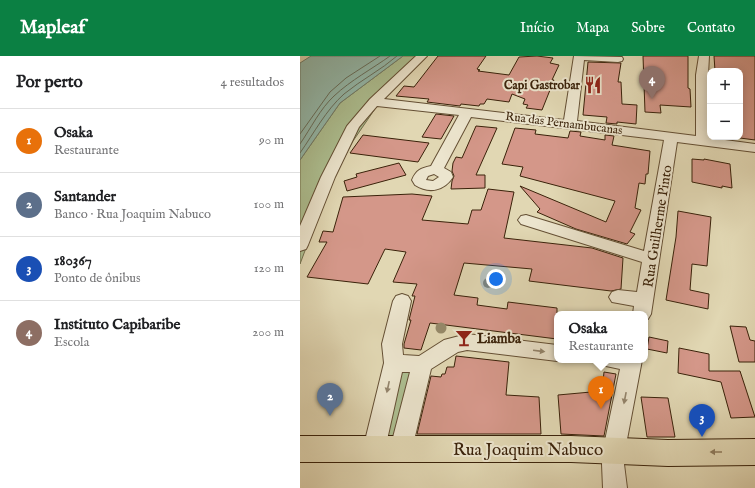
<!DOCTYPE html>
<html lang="pt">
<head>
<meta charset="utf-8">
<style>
	:root { --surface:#fff; --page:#f6f6f6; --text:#202124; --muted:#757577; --line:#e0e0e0; --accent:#0b8043 }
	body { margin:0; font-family:"IM FELL English",serif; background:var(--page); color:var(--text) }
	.controls { position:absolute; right:12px; top:12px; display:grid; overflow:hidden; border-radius:8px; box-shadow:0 2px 10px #0003 }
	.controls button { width:36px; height:36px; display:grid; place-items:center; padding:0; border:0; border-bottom:1px solid var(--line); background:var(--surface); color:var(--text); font:20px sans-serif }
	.you { position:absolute; left:196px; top:223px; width:14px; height:14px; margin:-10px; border:3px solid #fff; border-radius:50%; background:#1a73e8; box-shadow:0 0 0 6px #1a73e833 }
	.badge { display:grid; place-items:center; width:26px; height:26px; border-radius:50%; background:var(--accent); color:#fff; font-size:13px; font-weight:700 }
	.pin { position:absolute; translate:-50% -33px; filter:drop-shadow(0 1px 2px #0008) }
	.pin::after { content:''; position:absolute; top:21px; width:14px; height:12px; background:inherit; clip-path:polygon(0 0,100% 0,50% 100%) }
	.popup { position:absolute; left:254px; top:255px; width:94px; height:52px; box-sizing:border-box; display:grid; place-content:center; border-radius:8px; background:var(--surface); filter:drop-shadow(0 1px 3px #0005); font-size:13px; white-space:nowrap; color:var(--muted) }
	.popup b { font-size:15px; color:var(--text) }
	.popup::after { content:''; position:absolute; left:50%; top:100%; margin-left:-8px; border:8px solid transparent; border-top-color:var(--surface) }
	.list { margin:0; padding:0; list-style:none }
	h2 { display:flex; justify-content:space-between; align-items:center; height:52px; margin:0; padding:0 16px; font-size:17px }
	h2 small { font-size:13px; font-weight:400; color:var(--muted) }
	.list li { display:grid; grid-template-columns:26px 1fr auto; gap:12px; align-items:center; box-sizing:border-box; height:64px; padding:0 16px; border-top:1px solid var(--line) }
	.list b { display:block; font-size:15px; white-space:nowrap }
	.list p { margin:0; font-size:13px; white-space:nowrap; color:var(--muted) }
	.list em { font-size:13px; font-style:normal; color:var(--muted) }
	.map { position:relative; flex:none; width:455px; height:432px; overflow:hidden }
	header { display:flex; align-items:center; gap:24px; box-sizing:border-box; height:56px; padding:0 20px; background:var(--accent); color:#fff }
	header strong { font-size:19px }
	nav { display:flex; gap:22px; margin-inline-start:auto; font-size:14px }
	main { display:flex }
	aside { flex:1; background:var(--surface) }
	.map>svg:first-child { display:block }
</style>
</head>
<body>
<header>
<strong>Mapleaf</strong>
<nav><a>Início</a><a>Mapa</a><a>Sobre</a><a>Contato</a></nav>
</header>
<main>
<aside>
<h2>Por perto<small>4 resultados</small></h2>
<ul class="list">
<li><span class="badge" style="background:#e8710a">1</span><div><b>Osaka</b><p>Restaurante</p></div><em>90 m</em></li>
<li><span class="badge" style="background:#5c6f8a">2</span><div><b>Santander</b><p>Banco · Rua Joaquim Nabuco</p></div><em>100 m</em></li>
<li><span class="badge" style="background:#1a4fb4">3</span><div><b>180367</b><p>Ponto de ônibus</p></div><em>120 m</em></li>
<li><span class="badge" style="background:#8d6e63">4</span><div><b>Instituto Capibaribe</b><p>Escola</p></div><em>200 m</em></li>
</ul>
</aside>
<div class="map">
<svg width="455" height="432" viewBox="0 0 455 432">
	<rect width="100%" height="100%" fill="#e1d7b3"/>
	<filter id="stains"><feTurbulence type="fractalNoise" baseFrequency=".005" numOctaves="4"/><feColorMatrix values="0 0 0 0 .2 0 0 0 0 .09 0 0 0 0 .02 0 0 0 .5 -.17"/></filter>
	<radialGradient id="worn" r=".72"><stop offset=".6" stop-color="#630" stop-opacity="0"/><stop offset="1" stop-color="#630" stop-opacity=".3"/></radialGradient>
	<g fill="#adbf91" stroke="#74704e">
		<polygon points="103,0 126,0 79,47 53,85 30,128 0,208 0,104 40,47"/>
		<polygon points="97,312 119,313 101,393 74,393"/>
	</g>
	<polygon fill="#94baac" stroke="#707d6b" points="11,0 103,0 40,47 0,104 0,7"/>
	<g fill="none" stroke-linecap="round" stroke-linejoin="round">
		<g stroke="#676e5b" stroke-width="1">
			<polyline points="0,78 30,36 46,22 80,0"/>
			<path d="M0,88C11,72 20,53 34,40C51,24 72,13 90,0"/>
			<path d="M0,97C14,77 26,54 44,38C61,24 81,14 97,0"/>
		</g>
	</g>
	<g fill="#d49789" stroke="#3a220a">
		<polygon points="138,0 186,0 177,13 180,14 178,15 209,19 219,1 237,0 253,2 250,7 259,9 252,24 254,24 242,54 226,52 228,49 223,48 225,43 212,38 209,46 187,43 184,48 180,48 179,50 161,48 160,50 127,46 129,43 96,40 104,30 114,31"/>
		<polygon points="343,0 388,0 388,32 390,33 391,51 360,49 361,57 345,56"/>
		<polygon points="414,0 455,0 455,84 440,82 440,15 415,15"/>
		<polygon points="288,6 321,7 318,26 321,26 322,48 337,49 336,68 317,66 317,68 306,67 307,61 283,59"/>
		<polygon points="136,58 154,60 141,83 122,81"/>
		<polygon points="176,70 197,72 176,119 185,119 185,132 151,133 152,125 154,120 152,115 153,107 156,101 162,102"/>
		<polygon points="215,72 236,74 235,78 268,82 270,75 281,76 280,80 305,84 305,79 314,80 312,89 350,95 348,118 346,118 345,128 339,127 335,152 341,154 330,176 335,178 327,188 276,173 237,156 240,153 220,130 306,166 315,145 220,120 223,111 202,108"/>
		<polygon points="63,79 129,87 118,106 50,97"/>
		<polygon points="392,103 404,104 404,103 430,108 432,132 422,130 422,132 392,126"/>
		<polygon points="99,107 106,119 47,135 44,125 57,121 56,118"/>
		<polygon points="188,133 214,136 204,182 292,192 323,202 321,233 311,235 229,225 232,213 164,207 154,239 178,242 177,249 207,253 208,246 257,252 257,283 130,267 121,294 104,292 104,288 111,264 109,264 115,240 112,240 117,228 93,226 106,196 85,193 68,228 7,221 27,186 19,186 23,175 33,176 43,141 112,138 132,140 122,164 168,168 172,154 181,154"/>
		<polygon points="378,155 411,161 407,210 392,208 390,234 409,238 408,253 366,244 376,181"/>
		<polygon points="430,270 446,271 450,284 455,285 455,306 439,306"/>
		<polygon points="349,281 368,285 367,297 347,293"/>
		<polygon points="379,292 409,298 409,315 440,315 455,361 431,362 421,326 378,317"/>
		<polygon points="156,300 209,306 206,339 239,341 241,378 117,378 131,320 141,321 142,318 145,318 147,311 154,311"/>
		<polygon points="304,316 316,318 304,380 261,378 258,339 302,335"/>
		<polygon points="341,341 368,342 375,381 347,381"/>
	</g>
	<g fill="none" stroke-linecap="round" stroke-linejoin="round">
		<g stroke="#644f34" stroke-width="2">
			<g id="minor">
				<path d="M116,0H127L84,43L264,64L274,0L322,1L323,3L322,5L318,6L284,4L277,65L396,80V19L399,0H409L408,19L410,82L455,88V96L377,86L351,258L348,263L345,264V258H333L334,250L312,246L309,241L312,236L318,234L337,236L342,206L221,168L218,164L221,160L226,159L344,195L364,84L171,61L144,112L151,116L153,121C144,135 129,138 115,129L112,124C116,114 121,112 131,110L159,59L77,50L59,71L35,121L8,189L6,193L0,195V170L21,121L47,70L70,43ZM134,118L139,121L133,125L126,124L128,120Z"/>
				<polygon points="102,238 108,240 111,245 102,288 103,299 119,300 144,284 167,278 257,289 257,304 260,304 257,305 167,294 158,296 131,313 112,393 109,400 101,404 93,400 90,393 110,316 102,316 85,393 82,400 74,404 66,400 63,393 84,307 82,288 93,245 96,240"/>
				<polygon points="303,304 342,304 325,394 324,408 327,432 303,432 302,408 303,394 320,313 306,310"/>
			</g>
		</g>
		<g stroke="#3a220a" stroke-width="2">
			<polygon id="major" points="0,380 271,380 368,384 455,383 455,409 368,410 271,406 0,406"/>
		</g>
		<use href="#minor" fill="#ece5ce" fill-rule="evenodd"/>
		<use href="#major" fill="#e1d7b3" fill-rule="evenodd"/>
	</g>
	<g fill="#958969">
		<circle cx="188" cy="227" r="5"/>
		<circle cx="141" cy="272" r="5.5"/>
	</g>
	<defs><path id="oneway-solid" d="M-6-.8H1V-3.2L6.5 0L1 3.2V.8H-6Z"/></defs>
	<g fill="#93846c">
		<use href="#oneway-solid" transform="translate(239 295) rotate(7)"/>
		<use href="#oneway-solid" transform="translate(88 331) rotate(102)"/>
		<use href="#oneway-solid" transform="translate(325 342) rotate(101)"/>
	</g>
	<use fill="#8e7c5e" href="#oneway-solid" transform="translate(416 396) rotate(180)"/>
	<defs>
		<g id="restaurant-bare" transform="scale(1.38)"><path d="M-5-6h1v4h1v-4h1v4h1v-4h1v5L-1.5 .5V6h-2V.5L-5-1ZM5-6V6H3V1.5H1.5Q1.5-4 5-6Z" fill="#8f2418" stroke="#ece5ce" stroke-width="2.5" paint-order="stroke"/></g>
		<g id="bar-bare" transform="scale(1.38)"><path d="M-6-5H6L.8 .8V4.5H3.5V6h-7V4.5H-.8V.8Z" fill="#8f2418" stroke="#ece5ce" stroke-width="2.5" paint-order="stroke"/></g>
	</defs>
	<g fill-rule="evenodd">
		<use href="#restaurant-bare" x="293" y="29"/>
		<use href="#bar-bare" x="164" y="282"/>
	</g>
	<g text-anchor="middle" stroke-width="4" stroke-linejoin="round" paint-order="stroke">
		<g font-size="12" font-weight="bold" fill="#3a220a" stroke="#ece5ce" text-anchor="end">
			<text x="280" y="33">Capi Gastrobar</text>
		</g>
		<g font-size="12" fill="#3a220a" stroke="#ece5ce">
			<text transform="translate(264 67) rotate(7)" y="4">Rua das Pernambucanas</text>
		</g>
		<g font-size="14" fill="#3a220a" stroke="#ece5ce">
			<text transform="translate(357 170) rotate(-81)" y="5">Rua Guilherme Pinto</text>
		</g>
		<g font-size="14" font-weight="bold" fill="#3a220a" stroke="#ece5ce" text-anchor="start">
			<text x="177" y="287">Liamba</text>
		</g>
		<g font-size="17" fill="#3a220a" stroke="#ece5ce">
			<text x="228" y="399">Rua Joaquim Nabuco</text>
		</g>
	</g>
	<rect width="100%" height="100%" filter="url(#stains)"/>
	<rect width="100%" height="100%" fill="url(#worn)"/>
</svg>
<div class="controls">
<button>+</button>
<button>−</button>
</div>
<div class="you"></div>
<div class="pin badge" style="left:301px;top:353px;background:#e8710a">1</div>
<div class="popup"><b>Osaka</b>Restaurante</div>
<div class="pin badge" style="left:30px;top:360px;background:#5c6f8a">2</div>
<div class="pin badge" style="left:402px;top:381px;background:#1a4fb4">3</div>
<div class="pin badge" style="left:352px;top:43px;background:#8d6e63">4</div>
</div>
</main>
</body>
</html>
